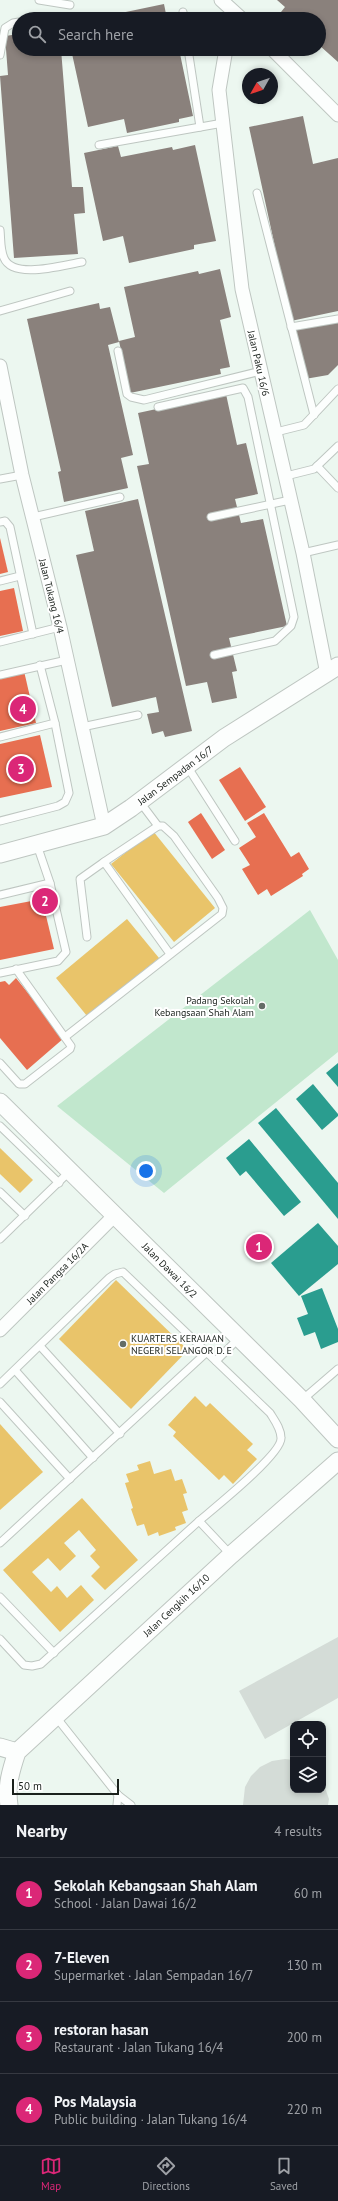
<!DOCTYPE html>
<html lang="en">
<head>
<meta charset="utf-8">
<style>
	:root { --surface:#171b24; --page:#20242c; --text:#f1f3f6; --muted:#9ea1a6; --line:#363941; --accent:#db2777 }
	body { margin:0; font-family:"PT Sans",sans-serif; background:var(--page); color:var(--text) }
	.controls { position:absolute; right:12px; bottom:12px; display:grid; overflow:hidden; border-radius:8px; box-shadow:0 2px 6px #0003 }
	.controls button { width:36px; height:36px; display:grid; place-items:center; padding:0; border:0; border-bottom:1px solid var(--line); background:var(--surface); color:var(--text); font:20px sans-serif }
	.compass { position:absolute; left:242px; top:68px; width:36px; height:36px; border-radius:50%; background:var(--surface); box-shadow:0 2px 6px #0003; rotate:230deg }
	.scale { position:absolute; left:12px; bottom:10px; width:107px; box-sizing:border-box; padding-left:4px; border:2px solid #1a211c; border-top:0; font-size:11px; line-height:14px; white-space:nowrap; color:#1a211c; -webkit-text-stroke:3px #fff; paint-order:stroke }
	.you { position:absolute; left:146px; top:1171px; width:14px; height:14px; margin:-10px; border:3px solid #fff; border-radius:50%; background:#1a73e8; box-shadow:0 0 0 6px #1a73e833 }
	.badge { display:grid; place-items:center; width:26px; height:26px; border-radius:50%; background:var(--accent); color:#fff; font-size:13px; font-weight:700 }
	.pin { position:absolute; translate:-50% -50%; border:2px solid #fff; box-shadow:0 1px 4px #0006 }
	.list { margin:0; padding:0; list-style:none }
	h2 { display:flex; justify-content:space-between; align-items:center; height:52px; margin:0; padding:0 16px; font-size:17px }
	h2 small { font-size:13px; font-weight:400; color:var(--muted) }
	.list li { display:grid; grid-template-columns:26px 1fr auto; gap:12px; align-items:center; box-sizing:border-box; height:72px; padding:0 16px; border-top:1px solid var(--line) }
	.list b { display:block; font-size:15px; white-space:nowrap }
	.list p { margin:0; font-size:13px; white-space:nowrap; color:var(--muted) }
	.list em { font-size:13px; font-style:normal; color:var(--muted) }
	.icon { flex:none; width:22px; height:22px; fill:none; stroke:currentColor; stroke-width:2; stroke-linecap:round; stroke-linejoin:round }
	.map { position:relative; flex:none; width:338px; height:1805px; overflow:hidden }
	.search { position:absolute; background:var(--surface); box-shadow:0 2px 6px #0003; left:12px; right:12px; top:12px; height:44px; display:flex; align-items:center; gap:10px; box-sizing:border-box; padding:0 14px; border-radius:22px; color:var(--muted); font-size:15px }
	.sheet { height:340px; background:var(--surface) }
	nav { display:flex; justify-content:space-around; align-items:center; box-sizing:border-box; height:56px; border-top:1px solid var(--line); background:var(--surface); font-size:11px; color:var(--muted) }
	nav a { display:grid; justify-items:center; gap:2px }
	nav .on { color:var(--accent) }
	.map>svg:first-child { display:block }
</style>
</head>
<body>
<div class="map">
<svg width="338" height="1805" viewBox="0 0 338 1805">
	<rect width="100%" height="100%" fill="#ecf7f0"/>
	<polygon fill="#c1e7cd" points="310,910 338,960 338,1052 164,1193 57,1106"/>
	<g fill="#e9c46a">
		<polygon points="153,831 215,908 174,942 111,864"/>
		<polygon points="127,919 159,958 87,1016 56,978"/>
		<polygon points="0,1148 33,1180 20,1193 0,1174"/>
		<polygon points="116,1280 188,1350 131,1409 59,1339"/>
		<polygon points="195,1396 206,1407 210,1403 253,1444 247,1450 257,1459 233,1484 224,1475 219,1480 173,1436 176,1432 168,1425"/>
		<polygon points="0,1424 43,1472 0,1510"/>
		<polygon points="150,1461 154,1474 171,1469 175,1481 182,1479 187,1493 183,1494 188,1510 182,1512 186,1523 175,1527 176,1530 159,1536 158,1532 148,1536 144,1524 137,1526 131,1509 133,1508 125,1483 129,1482 126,1474 139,1470 137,1465"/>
		<polygon points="82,1498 138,1560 105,1590 91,1576 100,1567 90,1556 96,1550 79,1530 64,1543 76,1556 60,1571 48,1558 32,1572 51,1592 57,1586 67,1598 81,1585 94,1600 60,1632 3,1570"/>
	</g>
	<g fill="#e76f51">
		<polygon points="0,538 8,572 0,574"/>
		<polygon points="14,588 23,631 0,636 0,591"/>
		<polygon points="24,671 36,723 0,731 0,676"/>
		<polygon points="40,735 52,787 0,798 0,744"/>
		<polygon points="240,767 266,807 245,821 219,780"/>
		<polygon points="201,813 225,850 212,859 188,822"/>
		<polygon points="264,813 291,857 299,852 309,869 302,874 303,876 271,896 267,889 258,895 242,869 250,865 239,848 256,837 247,823"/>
		<polygon points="42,899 54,949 0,960 0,907"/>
		<polygon points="16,978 64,1038 27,1070 0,1038 0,982 5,981 9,985"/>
	</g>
	<g fill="#2a9d8f">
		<polygon points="338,1063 338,1087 326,1073"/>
		<polygon points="313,1084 338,1114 338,1116 322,1130 296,1099"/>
		<polygon points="276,1108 338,1183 338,1219 258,1123"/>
		<polygon points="249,1139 301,1202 284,1216 246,1171 240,1176 226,1158"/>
		<polygon points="318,1223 338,1246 338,1264 299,1296 271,1263"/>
		<polygon points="322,1288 338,1329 338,1342 321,1349 315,1332 304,1336 297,1318 308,1314 301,1296"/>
	</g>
	<g fill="#8a817c">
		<polygon points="277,0 338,0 338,62 319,45 319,19 289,19 281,12 285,7"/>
		<polygon points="164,4 167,19 98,19 97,18"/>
		<polygon points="64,13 97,18 97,19 65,19"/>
		<polygon points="19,34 19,49 61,49 72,187 83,187 85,213 74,214 78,254 14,258 0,76 8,75 5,36"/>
		<polygon points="71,49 179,49 193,116 179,119 179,122 127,133 124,119 88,127"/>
		<polygon points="303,116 313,164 338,158 338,311 291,321 249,127"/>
		<polygon points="195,145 216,241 194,245 194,249 129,263 123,236 103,241 84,153 118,146 121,157 172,147 173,150"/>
		<polygon points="220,269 231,317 220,320 230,367 220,369 221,374 130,393 119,341 135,337 124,287 198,271 199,274"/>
		<polygon points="99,303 100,309 110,307 119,342 108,345 133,455 121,458 128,488 64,502 58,472 61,471 27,319"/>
		<polygon points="338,321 338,365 328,375 305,379 295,330"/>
		<polygon points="226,394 237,445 246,443 258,494 235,499 241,523 263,519 287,626 229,638 237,671 232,672 237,698 212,703 207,682 186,686 137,466 149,464 138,413"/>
		<polygon points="138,499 192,731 165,737 163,731 152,734 147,714 159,712 156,697 112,707 76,555 94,551 85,511"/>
	</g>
	<g fill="#d4dcd7">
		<polygon points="338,1637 338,1698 265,1739 239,1691"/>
		<polygon points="285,1759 293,1760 293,1790 323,1790 323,1782 329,1799 328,1805 243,1805 245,1787 251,1776 260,1767 272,1761"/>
	</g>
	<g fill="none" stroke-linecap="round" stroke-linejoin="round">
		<g stroke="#bec6c1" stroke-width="9">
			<g id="service">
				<polyline points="39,0 70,5"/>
				<polyline points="183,12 184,19"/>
				<polyline points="188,49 200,127"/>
				<polyline points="0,55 5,28 13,23 19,22"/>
				<polyline points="99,145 223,123"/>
				<polyline points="257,193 314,415"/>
				<path d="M0,230C1,239 0,249 4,258C13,280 63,265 82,262"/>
				<polyline points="0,311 70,291"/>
				<polyline points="291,327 338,319"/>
				<polyline points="118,351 127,394 131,397 144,400 261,371"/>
				<polyline points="158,407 243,388 248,397 294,617 291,626 275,641 214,655"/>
				<polyline points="276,432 304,425 338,389"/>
				<polyline points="317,466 338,488"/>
				<polyline points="286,476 314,469 338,446"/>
				<polyline points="0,479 22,475"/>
				<polyline points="33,517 120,497"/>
				<polyline points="211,517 290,500"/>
				<polyline points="0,522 5,521 10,527 33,634"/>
				<polyline points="303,553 338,545"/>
				<polyline points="0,581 20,576"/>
				<polyline points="0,642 60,627"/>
				<polyline points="0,675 67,660"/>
				<polyline points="82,727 138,715"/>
				<polyline points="0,737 55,723"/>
				<polyline points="187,766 235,841"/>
				<polyline points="140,802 158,826"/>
				<polyline points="0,821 58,806 65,802 69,793 55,723 40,665"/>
				<polyline points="0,895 50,883"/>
				<polyline points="87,937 80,879 104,862 170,954"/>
				<polyline points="0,973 58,961 66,952 50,883 37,845"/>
				<polyline points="65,1037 222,914 223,908 218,898 174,836 163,826 158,826 104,862"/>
				<polyline points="0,1063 19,1084 25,1084 70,1049 71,1046 16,969"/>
				<polyline points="0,1126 59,1183"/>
				<polyline points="0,1192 25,1216"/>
				<polyline points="0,1239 69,1172"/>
				<polyline points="40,1346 120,1434"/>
				<polyline points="216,1361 239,1338"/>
				<polyline points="15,1370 93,1458"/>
				<path d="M0,1384L109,1278L115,1274L123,1272L270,1413C275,1421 281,1429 281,1438C282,1454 213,1509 199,1521L231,1555"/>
				<polyline points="302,1400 338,1369"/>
				<polyline points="0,1402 70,1479"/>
				<polyline points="0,1543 207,1352"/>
				<polyline points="0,1597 54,1653"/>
				<polyline points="0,1639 24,1665 32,1666 41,1664 199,1521"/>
				<polyline points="56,1717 118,1795 131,1805"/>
				<polyline points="117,1805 118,1795"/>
			</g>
		</g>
		<g stroke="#bec6c1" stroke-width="15">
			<g id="minor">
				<polyline points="221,0 242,19"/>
				<polyline points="226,49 219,90 242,289 303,553 327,674"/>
				<polyline points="272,49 338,115"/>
				<polyline points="0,366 22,475 60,627 104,826"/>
				<polyline points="0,1330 115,1215"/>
			</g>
		</g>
		<g stroke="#bec6c1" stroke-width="19">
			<g id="tertiary">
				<polyline points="0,854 104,826 131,808 224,738 338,666"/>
				<polyline points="0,1102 302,1400 338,1439"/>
				<polyline points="0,1747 17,1752"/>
				<path d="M9,1805C6,1786 11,1770 17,1752L231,1555L338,1461"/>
			</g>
		</g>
		<use href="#service" stroke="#fcfefd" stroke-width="7"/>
		<use href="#minor" stroke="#fcfefd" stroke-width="13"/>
		<use href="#tertiary" stroke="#fcfefd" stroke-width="17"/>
	</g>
	<g fill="#646c66" stroke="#fff" stroke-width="1.5">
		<circle cx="262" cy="1006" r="4"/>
		<circle cx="123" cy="1344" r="4"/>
	</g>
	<g text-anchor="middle" stroke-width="4" stroke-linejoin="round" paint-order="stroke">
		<g font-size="10" fill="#1a211c" stroke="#fff">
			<text transform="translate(259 363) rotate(77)" y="4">Jalan Paku 16/6</text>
			<text transform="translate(52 596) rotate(76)" y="4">Jalan Tukang 16/4</text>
			<text transform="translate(175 775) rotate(-37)" y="4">Jalan Sempadan 16/7</text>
			<text transform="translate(170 1270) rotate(45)" y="4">Jalan Dawai 16/2</text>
			<text transform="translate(57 1273) rotate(-45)" y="4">Jalan Pangsa 16/2A</text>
			<text transform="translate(176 1605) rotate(-43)" y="4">Jalan Cengkih 16/10</text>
		</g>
		<g font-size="10" fill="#1a211c" stroke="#fff" text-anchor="end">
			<text x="254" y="1004">Padang Sekolah<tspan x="254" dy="12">Kebangsaan Shah Alam</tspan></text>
			<text x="131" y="1342" text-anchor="start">KUARTERS KERAJAAN<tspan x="131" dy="12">NEGERI SELANGOR D. E</tspan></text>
		</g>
	</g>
</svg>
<div class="controls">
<button><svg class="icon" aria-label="locate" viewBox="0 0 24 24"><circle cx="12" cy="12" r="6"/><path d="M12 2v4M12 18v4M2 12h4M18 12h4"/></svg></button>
<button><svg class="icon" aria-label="layers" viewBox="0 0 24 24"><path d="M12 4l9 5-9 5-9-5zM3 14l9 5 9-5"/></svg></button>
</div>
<svg class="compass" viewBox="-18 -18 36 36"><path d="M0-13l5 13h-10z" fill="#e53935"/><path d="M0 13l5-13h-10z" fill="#9ea1a6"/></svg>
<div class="scale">50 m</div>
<div class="you"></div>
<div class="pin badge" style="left:259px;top:1247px">1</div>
<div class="pin badge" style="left:45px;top:901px">2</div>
<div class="pin badge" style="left:21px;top:769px">3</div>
<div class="pin badge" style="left:23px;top:709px">4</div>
<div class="search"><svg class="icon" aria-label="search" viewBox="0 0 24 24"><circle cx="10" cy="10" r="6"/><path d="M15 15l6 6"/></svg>Search here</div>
</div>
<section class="sheet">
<h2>Nearby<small>4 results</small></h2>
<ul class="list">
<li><span class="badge">1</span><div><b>Sekolah Kebangsaan Shah Alam</b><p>School · Jalan Dawai 16/2</p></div><em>60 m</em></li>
<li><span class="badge">2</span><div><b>7-Eleven</b><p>Supermarket · Jalan Sempadan 16/7</p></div><em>130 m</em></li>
<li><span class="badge">3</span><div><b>restoran hasan</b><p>Restaurant · Jalan Tukang 16/4</p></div><em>200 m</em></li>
<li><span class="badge">4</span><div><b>Pos Malaysia</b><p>Public building · Jalan Tukang 16/4</p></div><em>220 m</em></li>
</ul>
</section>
<nav>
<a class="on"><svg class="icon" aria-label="map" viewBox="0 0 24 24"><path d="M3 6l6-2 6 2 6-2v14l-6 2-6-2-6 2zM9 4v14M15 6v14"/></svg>Map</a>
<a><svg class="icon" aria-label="directions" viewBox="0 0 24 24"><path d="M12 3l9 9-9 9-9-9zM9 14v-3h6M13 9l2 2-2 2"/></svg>Directions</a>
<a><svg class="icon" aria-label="saved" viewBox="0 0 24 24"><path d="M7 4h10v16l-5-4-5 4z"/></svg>Saved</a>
</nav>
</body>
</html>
